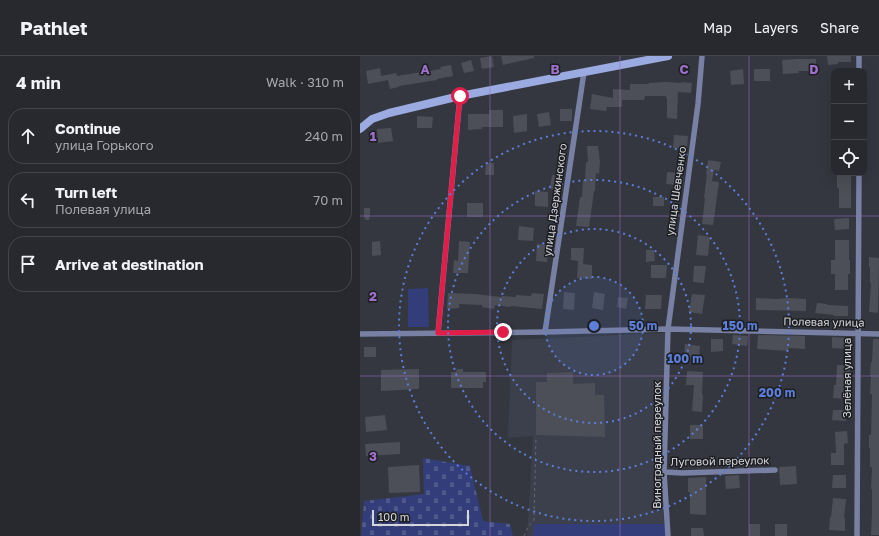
<!DOCTYPE html>
<html lang="en">
<head>
<meta charset="utf-8">
<style>
	:root { --surface:#27292f; --page:#33353b; --text:#f1f3f6; --muted:#a4a6aa; --line:#43454b }
	body { margin:0; font-family:"Golos Text",sans-serif; background:var(--page); color:var(--text) }
	.controls { position:absolute; right:12px; top:12px; display:grid; overflow:hidden; border-radius:8px; box-shadow:0 4px 16px #0002 }
	.controls button { width:36px; height:36px; display:grid; place-items:center; padding:0; border:0; border-bottom:1px solid var(--line); background:var(--surface); color:var(--text); font:20px sans-serif }
	.scale { position:absolute; left:12px; bottom:10px; width:97px; box-sizing:border-box; padding-left:4px; border:2px solid #d4d6db; border-top:0; font-size:11px; line-height:14px; white-space:nowrap; color:#d4d6db; -webkit-text-stroke:3px #1d1e22; paint-order:stroke }
	.stop { position:absolute; width:12px; height:12px; margin:-9px; border:3px solid #e11d48; border-radius:50%; background:#fff }
	.stop.end { background:#e11d48; border-color:#fff; box-shadow:0 1px 4px #0008 }
	.list { margin:0; padding:0; list-style:none }
	h2 { display:flex; justify-content:space-between; align-items:center; height:52px; margin:0; padding:0 16px; font-size:17px }
	h2 small { font-size:13px; font-weight:400; color:var(--muted) }
	.list li { display:grid; grid-template-columns:26px 1fr auto; gap:12px; align-items:center; box-sizing:border-box; height:56px; margin:0 8px 8px; padding:0 8px; border:1px solid var(--line); border-radius:16px }
	.list b { display:block; font-size:15px; white-space:nowrap }
	.list p { margin:0; font-size:13px; white-space:nowrap; color:var(--muted) }
	.list em { font-size:13px; font-style:normal; color:var(--muted) }
	.icon { flex:none; width:22px; height:22px; fill:none; stroke:currentColor; stroke-width:2; stroke-linecap:round; stroke-linejoin:round }
	.map { position:relative; flex:none; width:519px; height:480px; overflow:hidden }
	header { display:flex; align-items:center; gap:24px; box-sizing:border-box; height:56px; padding:0 20px; background:var(--surface); border-bottom:1px solid var(--line) }
	header strong { font-size:19px }
	nav { display:flex; gap:22px; margin-inline-start:auto; font-size:14px }
	main { display:flex }
	aside { flex:1; background:var(--surface) }
	.map>svg:first-child { display:block }
</style>
</head>
<body>
<header>
<strong>Pathlet</strong>
<nav><a>Map</a><a>Layers</a><a>Share</a></nav>
</header>
<main>
<aside>
<h2>4 min<small>Walk · 310 m</small></h2>
<ul class="list">
<li><svg class="icon" aria-label="ahead" viewBox="0 0 24 24"><path d="M12 20V5M6 11l6-6 6 6"/></svg><div><b>Continue</b><p>улица Горького</p></div><em>240 m</em></li>
<li><svg class="icon" aria-label="left" viewBox="0 0 24 24"><path d="M17 20v-9H6M10 6l-5 5 5 5"/></svg><div><b>Turn left</b><p>Полевая улица</p></div><em>70 m</em></li>
<li><svg class="icon" aria-label="arrive" viewBox="0 0 24 24"><path d="M6 21V4h12l-3 4 3 4H6"/></svg><div><b>Arrive at destination</b></div></li>
</ul>
</aside>
<div class="map">
<svg width="519" height="480" viewBox="0 0 519 480">
	<defs>
		<pattern id="cemetery-stones" width="16" height="16" patternUnits="userSpaceOnUse"><rect width="16" height="16" fill="#333d7a"/><path d="M2 7V4a2 2 0 0 1 4 0v3zM10 15v-3a2 2 0 0 1 4 0v3z" fill="#50588c"/></pattern>
	</defs>
	<rect width="100%" height="100%" fill="#34373f"/>
	<polygon fill="#3c404d" points="307,277 303,422 304,480 167,480 173,380 148,382 152,284"/>
	<polygon fill="url(#cemetery-stones)" points="63,402 110,410 123,465 150,468 153,480 1,480 4,445 64,438"/>
	<g fill="#333d7a">
		<polygon points="68,232 69,271 48,271 48,233"/>
		<polygon points="174,468 306,468 307,480 173,480"/>
	</g>
	<g fill="#4d4f58">
		<polygon points="132,0 134,11 122,13 120,2"/>
		<polygon points="141,0 174,0 174,2 143,9"/>
		<polygon points="467,0 491,0 491,6 478,6 478,8 468,9"/>
		<polygon points="437,3 456,3 456,15 438,15 439,17 423,18 422,4"/>
		<polygon points="111,4 114,15 104,17 101,7"/>
		<polygon points="91,9 93,20 77,23 77,24 39,30 39,31 30,33 28,24 8,28 6,15 20,12 21,20 36,17 37,20 81,13 80,11"/>
		<polygon points="383,13 384,28 371,29 370,15"/>
		<rect x="394" y="13" width="16" height="12"/>
		<polygon points="306,26 321,27 321,26 332,27 331,37 318,36 317,63 307,62 307,42 306,42 306,40 285,40 284,44 262,44 262,51 247,51 246,55 230,53 232,38 253,42 253,33 270,34 270,28 289,28 289,27"/>
		<rect x="200" y="53" width="12" height="12"/>
		<polygon points="129,54 143,54 143,71 122,71 122,73 108,74 108,58 129,58"/>
		<polygon points="189,56 191,69 179,71 177,58"/>
		<polygon points="167,58 167,75 154,77 153,60"/>
		<polygon points="57,60 73,61 72,72 57,72"/>
		<polygon points="31,72 33,85 18,87 17,73"/>
		<polygon points="314,79 328,80 327,93 313,92"/>
		<polygon points="227,90 238,90 240,106 239,118 236,117 235,135 234,135 229,171 216,170 220,141 222,141 223,124 225,124 226,106 228,106"/>
		<polygon points="348,104 361,106 359,115 354,114 352,125 359,126 353,169 342,168 345,142 344,142 347,118 346,118"/>
		<polygon points="126,107 134,107 134,119 125,119"/>
		<polygon points="307,116 321,117 320,129 306,128"/>
		<polygon points="477,118 491,118 491,152 479,152 479,132 477,132"/>
		<polygon points="192,119 203,120 202,134 190,133"/>
		<polygon points="175,135 188,136 188,151 175,150"/>
		<rect x="293" y="141" width="11" height="9"/>
		<rect x="107" y="147" width="16" height="14"/>
		<polygon points="4,152 10,152 10,160 9,164 6,164 4,162"/>
		<polygon points="489,162 489,173 475,174 474,163"/>
		<polygon points="159,170 174,172 173,185 158,184"/>
		<polygon points="338,179 350,181 348,200 336,199"/>
		<polygon points="475,184 489,184 489,204 490,204 490,218 488,218 488,234 475,234 475,218 471,218 471,204 475,204"/>
		<polygon points="20,185 21,199 12,200 12,186"/>
		<polygon points="99,185 110,186 108,217 93,217 94,204 98,205"/>
		<polygon points="177,188 189,189 187,206 176,205"/>
		<polygon points="211,192 224,192 223,208 232,209 232,223 217,222 218,205 211,204"/>
		<polygon points="286,194 294,194 295,205 286,206"/>
		<polygon points="509,201 519,202 518,257 509,256 511,227 510,227 510,211 509,211"/>
		<polygon points="291,209 307,209 306,222 291,222"/>
		<polygon points="334,210 346,210 344,227 333,226"/>
		<polygon points="204,236 215,237 214,254 203,253"/>
		<polygon points="234,236 245,238 243,254 232,252"/>
		<polygon points="88,237 115,238 141,241 142,240 156,241 156,239 171,240 172,237 184,238 182,253 151,250 151,251 135,249 134,253 122,251 122,249 99,248 99,252 87,253"/>
		<polygon points="332,238 345,239 342,258 329,256"/>
		<polygon points="286,239 302,239 301,253 285,253"/>
		<polygon points="258,241 268,242 266,253 257,251"/>
		<polygon points="396,242 417,243 428,242 446,243 446,255 396,254"/>
		<polygon points="457,247 467,248 467,249 488,250 488,260 474,260 474,259 455,257"/>
		<polygon points="373,279 388,280 387,290 372,288"/>
		<polygon points="398,279 445,280 445,293 429,292 428,295 397,293"/>
		<polygon points="472,281 489,282 489,293 472,292"/>
		<polygon points="351,283 363,283 363,295 351,296"/>
		<polygon points="513,283 519,283 519,479 511,479 512,455 512,433 511,433 512,411 510,411 510,392 509,392 509,379 511,379 512,338 510,338 511,320 510,320 511,306 512,306"/>
		<polygon points="325,288 340,290 339,302 324,301"/>
		<rect x="4" y="291" width="12" height="10"/>
		<polygon points="477,309 490,309 489,321 488,321 486,343 473,342 474,329 476,329"/>
		<polygon points="59,313 59,333 21,335 21,314"/>
		<polygon points="97,313 103,313 103,316 126,316 126,326 123,326 123,332 91,332 91,316 96,316"/>
		<polygon points="327,315 343,316 342,339 343,339 342,356 332,355 334,329 326,329"/>
		<polygon points="213,316 213,328 235,327 235,339 244,339 245,381 176,379 176,326 187,326 187,317"/>
		<polygon points="473,354 487,354 486,365 472,364"/>
		<polygon points="25,359 27,374 6,376 5,361"/>
		<rect x="330" y="369" width="13" height="14"/>
		<polygon points="487,375 488,387 484,388 484,409 471,409 471,397 476,397 475,376"/>
		<polygon points="40,386 40,398 6,400 5,388"/>
		<polygon points="59,409 60,436 29,437 28,411"/>
		<polygon points="436,410 437,428 420,429 419,411"/>
		<polygon points="379,419 380,432 366,433 365,420"/>
		<polygon points="473,419 486,419 486,432 472,432"/>
		<polygon points="346,421 346,459 330,458 330,436 328,436 328,422"/>
		<polygon points="473,442 486,443 484,462 485,462 485,475 469,474 470,461 471,461"/>
		<rect x="389" y="468" width="11" height="12"/>
		<rect x="415" y="468" width="12" height="12"/>
		<polygon points="331,472 343,472 344,480 331,480"/>
	</g>
	<g fill="none" stroke-linecap="round" stroke-linejoin="round">
		<polyline stroke="#65686f" stroke-width="1" stroke-dasharray="3 3" stroke-linecap="butt" points="164,480 168,471 174,464 176,382"/>
		<g stroke="#7881a4" stroke-width="5.5">
			<polyline points="499,15 499,0"/>
			<polyline points="185,276 224,16"/>
			<polyline points="78,277 100,40"/>
			<polyline points="0,278 185,276 308,273 519,278"/>
			<polyline points="304,416 322,417 415,414"/>
			<polyline points="308,480 304,416 308,273 338,48 342,0"/>
			<polyline points="497,480 499,117"/>
		</g>
		<polyline stroke="#9caae2" stroke-width="8" points="0,73 12,63 29,57 100,40 308,0"/>
	</g>
	<g fill="none" stroke-linecap="round" stroke-linejoin="round">
		<polyline stroke="#e11d48" stroke-width="5" points="100,40 78,277 143,276"/>
	</g>
	<path fill="none" stroke="#9f70ca" stroke-width="1" stroke-opacity="0.55" d="M130,0V480M260,0V480M389,0V480M0,160H519M0,320H519"/>
	<circle cx="234" cy="270" r="49" fill="#5d7ed9" fill-opacity=".12"/>
	<g fill="none" stroke="#5d7ed9" stroke-width="2" stroke-dasharray="2 4">
		<circle cx="234" cy="270" r="49"/>
		<circle cx="234" cy="270" r="97"/>
		<circle cx="234" cy="270" r="146"/>
		<circle cx="234" cy="270" r="195"/>
	</g>
	<g text-anchor="middle" stroke-width="3" stroke-linejoin="round" paint-order="stroke">
		<g font-size="11" fill="#d4d6db" stroke="#1d1e22">
			<text transform="translate(316 135) rotate(-82)" y="4">улица Шевченко</text>
			<text transform="translate(195 144) rotate(-82)" y="4">улица Дзержинского</text>
			<text transform="translate(464 266) rotate(1)" y="4">Полевая улица</text>
			<text transform="translate(487 322) rotate(-90)" y="4">Зелёная улица</text>
			<text transform="translate(297 389) rotate(-90)" y="4">Виноградный переулок</text>
			<text transform="translate(360 405) rotate(-1)" y="4">Луговой переулок</text>
		</g>
	</g>
	<g font-size="13" text-anchor="middle" font-weight="bold" fill="#9f70ca" stroke="#1d1e22" stroke-width="3" stroke-linejoin="round" paint-order="stroke">
		<text x="65" y="18">A</text>
		<text x="195" y="18">B</text>
		<text x="324" y="18">C</text>
		<text x="454" y="18">D</text>
		<text x="13" y="85">1</text>
		<text x="13" y="245">2</text>
		<text x="13" y="405">3</text>
	</g>
	<circle cx="234" cy="270" r="6" fill="#5d7ed9" stroke="#1d1e22" stroke-width="2"/>
	<g font-size="12" text-anchor="middle" font-weight="bold" fill="#5d7ed9" stroke="#1d1e22" stroke-width="3" stroke-linejoin="round" paint-order="stroke">
		<text x="283" y="274">50 m</text>
		<text x="380" y="274">150 m</text>
		<text x="325" y="307">100 m</text>
		<text x="417" y="341">200 m</text>
	</g>
</svg>
<div class="controls">
<button>+</button>
<button>−</button>
<button><svg class="icon" aria-label="locate" viewBox="0 0 24 24"><circle cx="12" cy="12" r="6"/><path d="M12 2v4M12 18v4M2 12h4M18 12h4"/></svg></button>
</div>
<div class="scale">100 m</div>
<div class="stop" style="left:100px;top:40px"></div>
<div class="stop end" style="left:143px;top:276px"></div>
</div>
</main>
</body>
</html>
